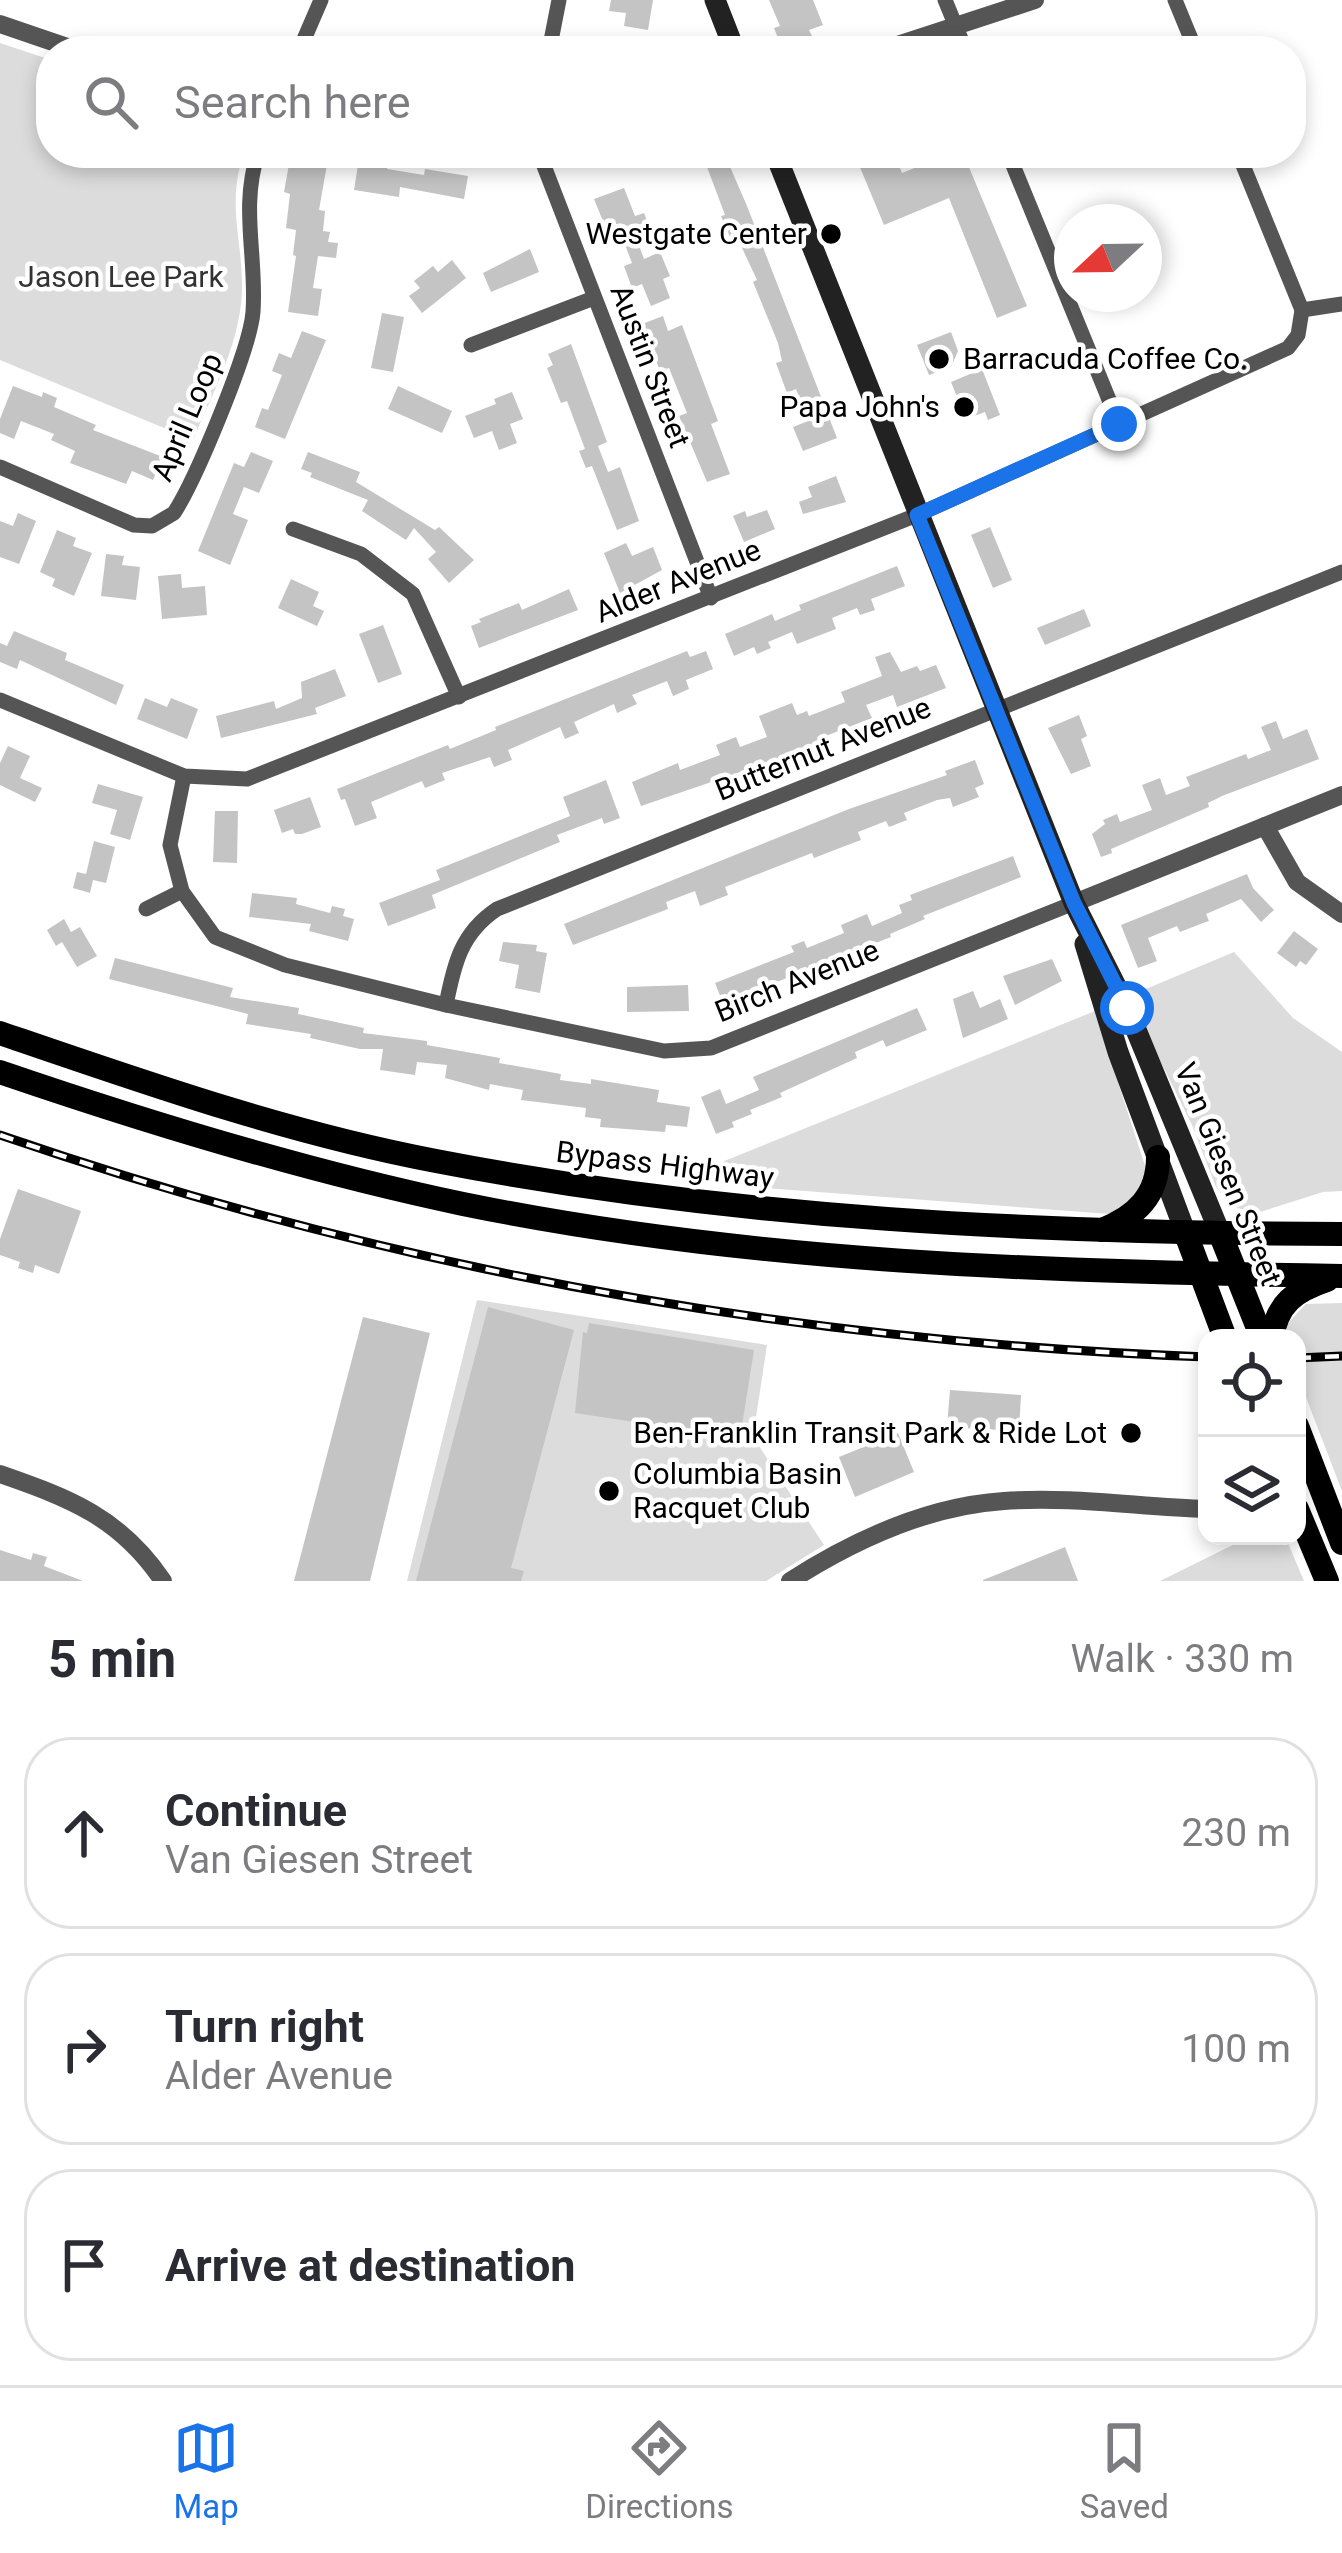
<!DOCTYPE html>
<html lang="en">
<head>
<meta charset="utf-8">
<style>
	:root { --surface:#fff; --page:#f2f2f3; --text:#2b2b33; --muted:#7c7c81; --line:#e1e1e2; --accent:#1a73e8 }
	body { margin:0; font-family:Roboto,sans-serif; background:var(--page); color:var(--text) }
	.controls { position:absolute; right:36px; bottom:36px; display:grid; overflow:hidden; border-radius:24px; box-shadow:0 6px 18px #0003 }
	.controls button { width:108px; height:108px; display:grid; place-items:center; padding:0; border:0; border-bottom:3px solid var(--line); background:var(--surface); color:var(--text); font:60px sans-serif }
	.compass { position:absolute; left:1054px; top:204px; width:108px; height:108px; border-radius:50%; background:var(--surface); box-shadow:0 6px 18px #0003; rotate:248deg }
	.stop { position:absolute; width:36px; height:36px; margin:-27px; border:9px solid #1a73e8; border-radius:50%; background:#fff }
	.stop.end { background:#1a73e8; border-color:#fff; box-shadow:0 3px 12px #0008 }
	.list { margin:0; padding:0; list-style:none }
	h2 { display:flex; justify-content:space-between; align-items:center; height:156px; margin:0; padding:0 48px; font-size:51px }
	h2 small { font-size:39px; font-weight:400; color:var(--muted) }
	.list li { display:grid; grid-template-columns:78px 1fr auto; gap:36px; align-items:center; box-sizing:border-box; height:192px; margin:0 24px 24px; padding:0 24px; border:3px solid var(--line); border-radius:48px }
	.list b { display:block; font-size:45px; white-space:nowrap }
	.list p { margin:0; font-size:39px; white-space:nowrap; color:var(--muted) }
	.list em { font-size:39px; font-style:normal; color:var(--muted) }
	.icon { flex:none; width:66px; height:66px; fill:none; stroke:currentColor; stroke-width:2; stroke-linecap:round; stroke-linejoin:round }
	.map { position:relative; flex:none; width:1342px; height:1581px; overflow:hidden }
	.search { position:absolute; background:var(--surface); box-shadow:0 6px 18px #0003; left:36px; right:36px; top:36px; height:132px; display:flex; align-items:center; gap:30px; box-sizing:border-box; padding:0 42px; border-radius:48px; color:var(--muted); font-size:45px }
	.sheet { height:804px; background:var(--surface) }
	nav { display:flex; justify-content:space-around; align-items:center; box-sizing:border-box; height:168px; border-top:3px solid var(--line); background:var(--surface); font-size:33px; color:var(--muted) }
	nav a { display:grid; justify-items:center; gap:6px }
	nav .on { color:var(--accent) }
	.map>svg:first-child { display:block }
</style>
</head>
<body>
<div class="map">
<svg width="1342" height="1581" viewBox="0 0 1342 1581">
	<rect width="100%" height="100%" fill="#fff"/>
	<g fill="#dcdcdc">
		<path d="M0,43L51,60V153H244C226,204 243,240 242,291C240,344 213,392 193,440L0,360Z"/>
		<polygon points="1234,952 1293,1018 1342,1052 1342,1191 1323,1192 1257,1213 1232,1207 1216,1187 1192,1125 1130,1000 1134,994"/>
		<polygon points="1095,1011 1146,1169 1136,1195 1110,1214 700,1183 702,1170"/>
		<polygon points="477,1300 767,1345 753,1437 824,1545 766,1581 407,1581"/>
		<polygon points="1342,1303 1342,1491 1297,1374 1297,1338 1286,1338 1286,1325 1306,1304"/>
		<polygon points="1251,1536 1285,1536 1304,1581 1160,1581"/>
	</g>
	<g fill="#c4c4c4">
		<polygon points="611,0 653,0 648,30 624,26 626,13 609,11"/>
		<polygon points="769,0 813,0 823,25 809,30 812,36 782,48 774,28 780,26"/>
		<polygon points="291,153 329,153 319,210 325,211 323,231 330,232 328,242 338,243 336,258 318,256 313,288 322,289 318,316 288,312 296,256 293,255 296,230 286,228 290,194 284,192"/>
		<polygon points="718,153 724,153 747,206 837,438 803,451 793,427 808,421 796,389 787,393 776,363 782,361 778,343 753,282 757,280 736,235 730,237 721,216 725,215 704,159"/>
		<polygon points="854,153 894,153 902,173 952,153 963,153 1027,306 997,318 949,198 884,225"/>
		<polygon points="359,159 388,163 387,169 424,175 425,169 468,176 464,199 400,187 399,197 354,190"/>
		<polygon points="624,188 635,216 644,213 649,226 634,232 644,259 660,252 670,276 663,279 670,298 651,306 642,284 632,288 624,266 632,263 622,237 611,241 594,199"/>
		<polygon points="530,249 539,272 491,292 483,273"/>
		<polygon points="452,260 466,278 422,313 409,296 420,288 414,281 433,266 438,272"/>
		<polygon points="382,313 404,317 393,372 371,368"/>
		<polygon points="663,316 668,331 682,325 718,421 711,424 730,474 707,482 679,416 687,413 669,368 660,371 642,324"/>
		<polygon points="302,331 326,340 285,439 255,427 262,408 268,410 282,375 272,371 279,353 291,358"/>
		<polygon points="951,332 958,351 951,367 929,375 917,345"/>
		<polygon points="571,344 607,442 598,446 608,472 620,467 639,521 617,530 592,466 586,468 579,451 585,449 567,401 561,403 547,368 553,365 548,354"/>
		<polygon points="982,369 1000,415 988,420 985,412 966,419 951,382"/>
		<polygon points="13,386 42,397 43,392 57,398 54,407 96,425 93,430 163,457 153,480 132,471 126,484 70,463 75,451 51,440 54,434 21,421 14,439 0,433 0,419"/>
		<polygon points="398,386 452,411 442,433 388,409"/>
		<polygon points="512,392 523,419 510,424 517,443 499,450 492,431 474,438 465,416 496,404 494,399"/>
		<polygon points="251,452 273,461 259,493 244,487 233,514 248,520 230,565 198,551 234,463 244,467"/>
		<polygon points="308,452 360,472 356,482 435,530 439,527 474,560 449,583 428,559 436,552 414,528 406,540 362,511 368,500 310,477 312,473 301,469"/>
		<polygon points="836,476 846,502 803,514 799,502 812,497 808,487"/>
		<polygon points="767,510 775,529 744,542 733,516 745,511 747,517"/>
		<polygon points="18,513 36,521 19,564 0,557 0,521 13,526"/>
		<polygon points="990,527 1012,580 993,588 971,535"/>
		<polygon points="57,530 76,538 73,546 92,553 74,596 52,586 55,579 40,572"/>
		<polygon points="626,543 632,556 653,547 662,570 620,593 604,553"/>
		<polygon points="106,554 124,556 122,565 140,567 136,600 101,596"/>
		<polygon points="897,566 905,586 871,599 875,610 860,615 857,608 832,618 836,629 797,644 792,632 768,642 771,648 757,654 754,647 734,656 725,634 772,614 775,621 801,610 799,605"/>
		<polygon points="181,574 182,588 205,586 207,615 162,619 158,576"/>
		<polygon points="291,579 319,592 313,606 324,611 317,626 278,608"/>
		<polygon points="569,589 578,610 479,648 471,626 481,622 479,619 519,603 522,610"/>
		<polygon points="1084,609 1091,626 1045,645 1037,628"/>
		<polygon points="383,625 402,674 378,683 359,634"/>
		<polygon points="14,631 67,653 65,660 124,685 116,705 20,660 17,669 0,662 0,643 7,646"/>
		<polygon points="687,651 690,657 706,651 713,669 686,680 689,689 673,696 667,681 632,695 637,704 617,713 614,704 574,722 579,733 565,739 560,727 508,750 512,760 494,767 490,757 442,773 445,780 425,788 422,781 371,802 377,818 355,826 345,799 341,800 337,789 448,745 450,749 496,730 495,727"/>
		<polygon points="890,652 901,672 917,666 920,671 936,665 946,688 897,707 893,695 866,705 872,718 818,739 820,745 641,806 632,782 678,763 680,770 720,755 716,745 736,737 740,747 767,737 759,716 792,703 797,715 807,711 809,716 845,702 841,692 882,676 875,657"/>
		<polygon points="335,669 346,696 315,708 317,714 221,738 216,716 274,701 276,709 302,698 301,682"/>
		<polygon points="145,698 167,707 171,698 198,709 187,739 137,719"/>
		<polygon points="1079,715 1087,736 1081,739 1091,766 1071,774 1048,728"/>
		<polygon points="1276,721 1283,739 1307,729 1319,759 1222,796 1208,803 1209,807 1111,849 1112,853 1101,857 1092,834 1105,824 1103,820 1117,814 1120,822 1152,810 1142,785 1160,778 1166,795 1190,786 1186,777 1246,754 1248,759 1271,750 1261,727"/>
		<polygon points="8,746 30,756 20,778 42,788 35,802 0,785 0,763"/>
		<polygon points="975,760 984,784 975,788 979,797 953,807 950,798 937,800 904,813 907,820 889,827 886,821 858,832 861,840 845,846 814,858 812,853 725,887 728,895 700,906 695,891 666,902 668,909 573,945 564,924 849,809 947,775 945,771"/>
		<polygon points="606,780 620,818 604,824 602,818 557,835 560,842 432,895 436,908 388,926 379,903 440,880 436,870 570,816 563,797"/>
		<polygon points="98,784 143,797 130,840 110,834 117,810 92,803"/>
		<polygon points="310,797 321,827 302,834 295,834 293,829 282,833 274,810"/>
		<polygon points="215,811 238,811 237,863 213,862"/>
		<polygon points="94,841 115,847 106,883 93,880 90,893 73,888 77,872 86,874"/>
		<polygon points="1013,856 1021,877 923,916 925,919 890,934 891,937 723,1003 715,983 794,952 791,946 804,941 807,948 844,933 841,925 867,914 872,926 902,913 899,905 912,900 910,895"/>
		<polygon points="1247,874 1253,888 1274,910 1261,922 1241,899 1206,914 1209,921 1203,923 1180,932 1177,926 1148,938 1157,961 1138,968 1121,925"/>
		<polygon points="252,893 297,898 296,904 330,913 332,906 345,909 343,916 354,919 348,941 309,931 311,924 249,917"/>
		<polygon points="64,919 71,932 80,927 97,956 77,967 62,942 56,946 47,930"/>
		<polygon points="1294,931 1318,949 1306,965 1300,961 1296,967 1277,953"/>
		<polygon points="503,942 537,945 536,951 547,953 540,993 515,988 519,965 499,961"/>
		<polygon points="115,958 233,988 230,997 299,1008 298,1014 364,1028 363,1033 427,1041 427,1045 500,1058 499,1063 561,1074 560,1080 591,1084 591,1079 659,1090 657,1102 690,1107 687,1127 666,1125 665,1132 600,1127 601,1119 585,1117 586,1108 521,1100 523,1090 490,1084 489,1090 445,1078 447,1065 417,1062 415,1075 380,1070 383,1049 360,1049 310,1038 311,1034 246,1024 248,1014 109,979"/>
		<polygon points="1052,959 1062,981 1015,1005 1003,976"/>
		<polygon points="688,985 689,1011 627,1012 627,987"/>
		<polygon points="973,991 980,1008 1000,999 1008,1019 963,1038 953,999"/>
		<polygon points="917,1008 927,1030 886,1047 883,1040 855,1052 857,1058 780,1093 782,1097 750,1110 752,1114 732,1122 734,1127 716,1134 701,1097 720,1089 726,1104 759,1090 753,1077"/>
		<polygon points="18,1189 81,1211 59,1274 35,1265 33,1273 18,1268 20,1262 0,1255 0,1239"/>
		<polygon points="488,1307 574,1330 511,1568 524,1571 521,1581 416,1581"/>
		<polygon points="363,1317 430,1333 370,1581 294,1581"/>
		<polygon points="589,1323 754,1350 740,1438 575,1413 583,1332 587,1333"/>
		<polygon points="950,1390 1021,1395 1019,1431 947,1427"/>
		<polygon points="898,1433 914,1472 855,1497 839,1457"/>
		<polygon points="1065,1547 1078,1581 983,1581 983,1580"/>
		<polygon points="0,1550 31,1560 33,1553 47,1557 44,1566 83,1581 0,1581"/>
	</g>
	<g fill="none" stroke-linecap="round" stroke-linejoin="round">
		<g stroke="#555" stroke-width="15">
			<polyline points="945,0 966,51"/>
			<polyline points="1175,0 1196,51"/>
			<polyline points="299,51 321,0"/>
			<polyline points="549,51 559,0"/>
			<polyline points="539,153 711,598"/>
			<polyline points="1008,153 1119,424"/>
			<polyline points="1238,153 1302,310"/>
			<polyline points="471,345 594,298"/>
			<path d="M0,467L134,525L152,526L174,513C196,479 250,350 253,312C257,257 240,207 258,153"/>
			<polyline points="293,529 361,554 413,594 459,697"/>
			<polyline points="0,700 184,776 247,779 917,515 1288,348 1298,335 1302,310 1342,304"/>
			<polyline points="184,776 170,845 182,891 215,937 285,965 446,1005 664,1051 711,1048 1074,903"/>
			<polyline points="146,909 182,891"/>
			<path d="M446,1005C454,964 461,933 497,909L1342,572"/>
		</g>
		<g stroke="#555" stroke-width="18">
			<polyline points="0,24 79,51"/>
			<polyline points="879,51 1035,0"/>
			<polyline points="1265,826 1297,882 1342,914"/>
			<polyline points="1074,903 1342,795"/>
			<path d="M0,1474C69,1498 120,1517 163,1581"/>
			<path d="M790,1581C854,1540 927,1506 1004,1501C1070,1496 1140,1507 1207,1509"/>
		</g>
		<g stroke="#222" stroke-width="21">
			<polyline points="715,0 735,51"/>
			<polyline points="775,153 1074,903 1127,1008 1220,1233"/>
			<polyline points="1085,944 1118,1052 1186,1234"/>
		</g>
		<g stroke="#000" stroke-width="24">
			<polyline points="1220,1233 1262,1338"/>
			<polyline points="1186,1234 1225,1338"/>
			<polyline points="1297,1426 1342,1543"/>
			<polyline points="1297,1509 1327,1581"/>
		</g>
		<g stroke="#000" stroke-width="24">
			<path d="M0,1033C143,1082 288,1133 436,1161C735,1219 1038,1233 1342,1234"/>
			<path d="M0,1072C152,1124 306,1171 463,1204C751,1263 1050,1272 1342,1276"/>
			<path d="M1102,1230C1136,1216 1158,1196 1158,1157"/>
			<path d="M1272,1338C1277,1303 1295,1291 1327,1280"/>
		</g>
		<g stroke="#000" stroke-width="9">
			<g id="rail">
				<path d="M0,1135C390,1269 795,1342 1207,1357"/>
				<polyline points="1297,1358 1342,1356"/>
			</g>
		</g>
		<use href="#rail" stroke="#fff" stroke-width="4.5" stroke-dasharray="14" stroke-linecap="butt"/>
	</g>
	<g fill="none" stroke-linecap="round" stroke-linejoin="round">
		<polyline stroke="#1a73e8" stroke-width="15" points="1119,424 917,515 1074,903 1127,1008"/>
	</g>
	<g fill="#000" stroke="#fff" stroke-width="4.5">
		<circle cx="831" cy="234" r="12"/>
		<circle cx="939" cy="359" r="12"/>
		<circle cx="964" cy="407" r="12"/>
		<circle cx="1131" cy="1433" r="12"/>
		<circle cx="609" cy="1491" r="12"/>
	</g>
	<g text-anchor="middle" stroke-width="9" stroke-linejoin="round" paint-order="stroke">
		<g font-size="30" fill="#000" stroke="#fff" text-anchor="end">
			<text x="807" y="244">Westgate Center</text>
			<text x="963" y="369" text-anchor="start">Barracuda Coffee Co.</text>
			<text x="940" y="417">Papa John's</text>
			<text x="1107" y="1443">Ben-Franklin Transit Park &amp; Ride Lot</text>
			<text x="633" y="1484" text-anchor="start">Columbia Basin<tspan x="633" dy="34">Racquet Club</tspan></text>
		</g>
		<g font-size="30" fill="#333" stroke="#fff">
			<text x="121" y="287">Jason Lee Park</text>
		</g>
		<g font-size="30" fill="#000" stroke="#fff">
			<text transform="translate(650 366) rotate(69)" y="10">Austin Street</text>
			<text transform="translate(187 417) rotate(-67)" y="10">April Loop</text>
			<text transform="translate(678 581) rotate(-22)" y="10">Alder Avenue</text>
			<text transform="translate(823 749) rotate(-22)" y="10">Butternut Avenue</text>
			<text transform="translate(797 981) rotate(-22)" y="10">Birch Avenue</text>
			<text transform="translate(665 1165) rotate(7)" y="10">Bypass Highway</text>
			<text transform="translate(1228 1174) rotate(68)" y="10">Van Giesen Street</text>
		</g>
	</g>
</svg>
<div class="controls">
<button><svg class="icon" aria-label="locate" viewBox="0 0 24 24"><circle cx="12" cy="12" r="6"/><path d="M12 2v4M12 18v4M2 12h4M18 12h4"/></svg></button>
<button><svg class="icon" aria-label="layers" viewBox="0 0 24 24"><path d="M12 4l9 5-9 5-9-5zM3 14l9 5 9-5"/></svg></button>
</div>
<svg class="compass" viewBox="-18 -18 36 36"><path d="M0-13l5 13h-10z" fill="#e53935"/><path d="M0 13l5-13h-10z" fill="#7c7c81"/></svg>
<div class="stop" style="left:1127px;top:1008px"></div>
<div class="stop end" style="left:1119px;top:424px"></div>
<div class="search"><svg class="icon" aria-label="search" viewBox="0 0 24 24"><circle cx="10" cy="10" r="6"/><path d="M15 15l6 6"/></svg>Search here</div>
</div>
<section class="sheet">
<h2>5 min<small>Walk · 330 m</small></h2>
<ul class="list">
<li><svg class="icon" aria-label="ahead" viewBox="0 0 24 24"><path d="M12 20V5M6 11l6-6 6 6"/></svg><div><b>Continue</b><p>Van Giesen Street</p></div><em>230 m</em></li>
<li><svg class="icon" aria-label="right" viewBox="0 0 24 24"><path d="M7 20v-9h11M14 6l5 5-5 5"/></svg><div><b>Turn right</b><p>Alder Avenue</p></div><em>100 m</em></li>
<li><svg class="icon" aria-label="arrive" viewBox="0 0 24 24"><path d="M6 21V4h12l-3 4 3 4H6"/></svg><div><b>Arrive at destination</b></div></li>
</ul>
</section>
<nav>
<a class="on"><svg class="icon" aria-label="map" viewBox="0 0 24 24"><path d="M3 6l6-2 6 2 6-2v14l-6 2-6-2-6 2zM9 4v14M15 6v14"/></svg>Map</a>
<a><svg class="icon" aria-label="directions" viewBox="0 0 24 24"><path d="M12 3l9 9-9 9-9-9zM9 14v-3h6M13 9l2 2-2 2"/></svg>Directions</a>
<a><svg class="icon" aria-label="saved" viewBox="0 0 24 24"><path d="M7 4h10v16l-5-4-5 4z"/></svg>Saved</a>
</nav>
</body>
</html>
